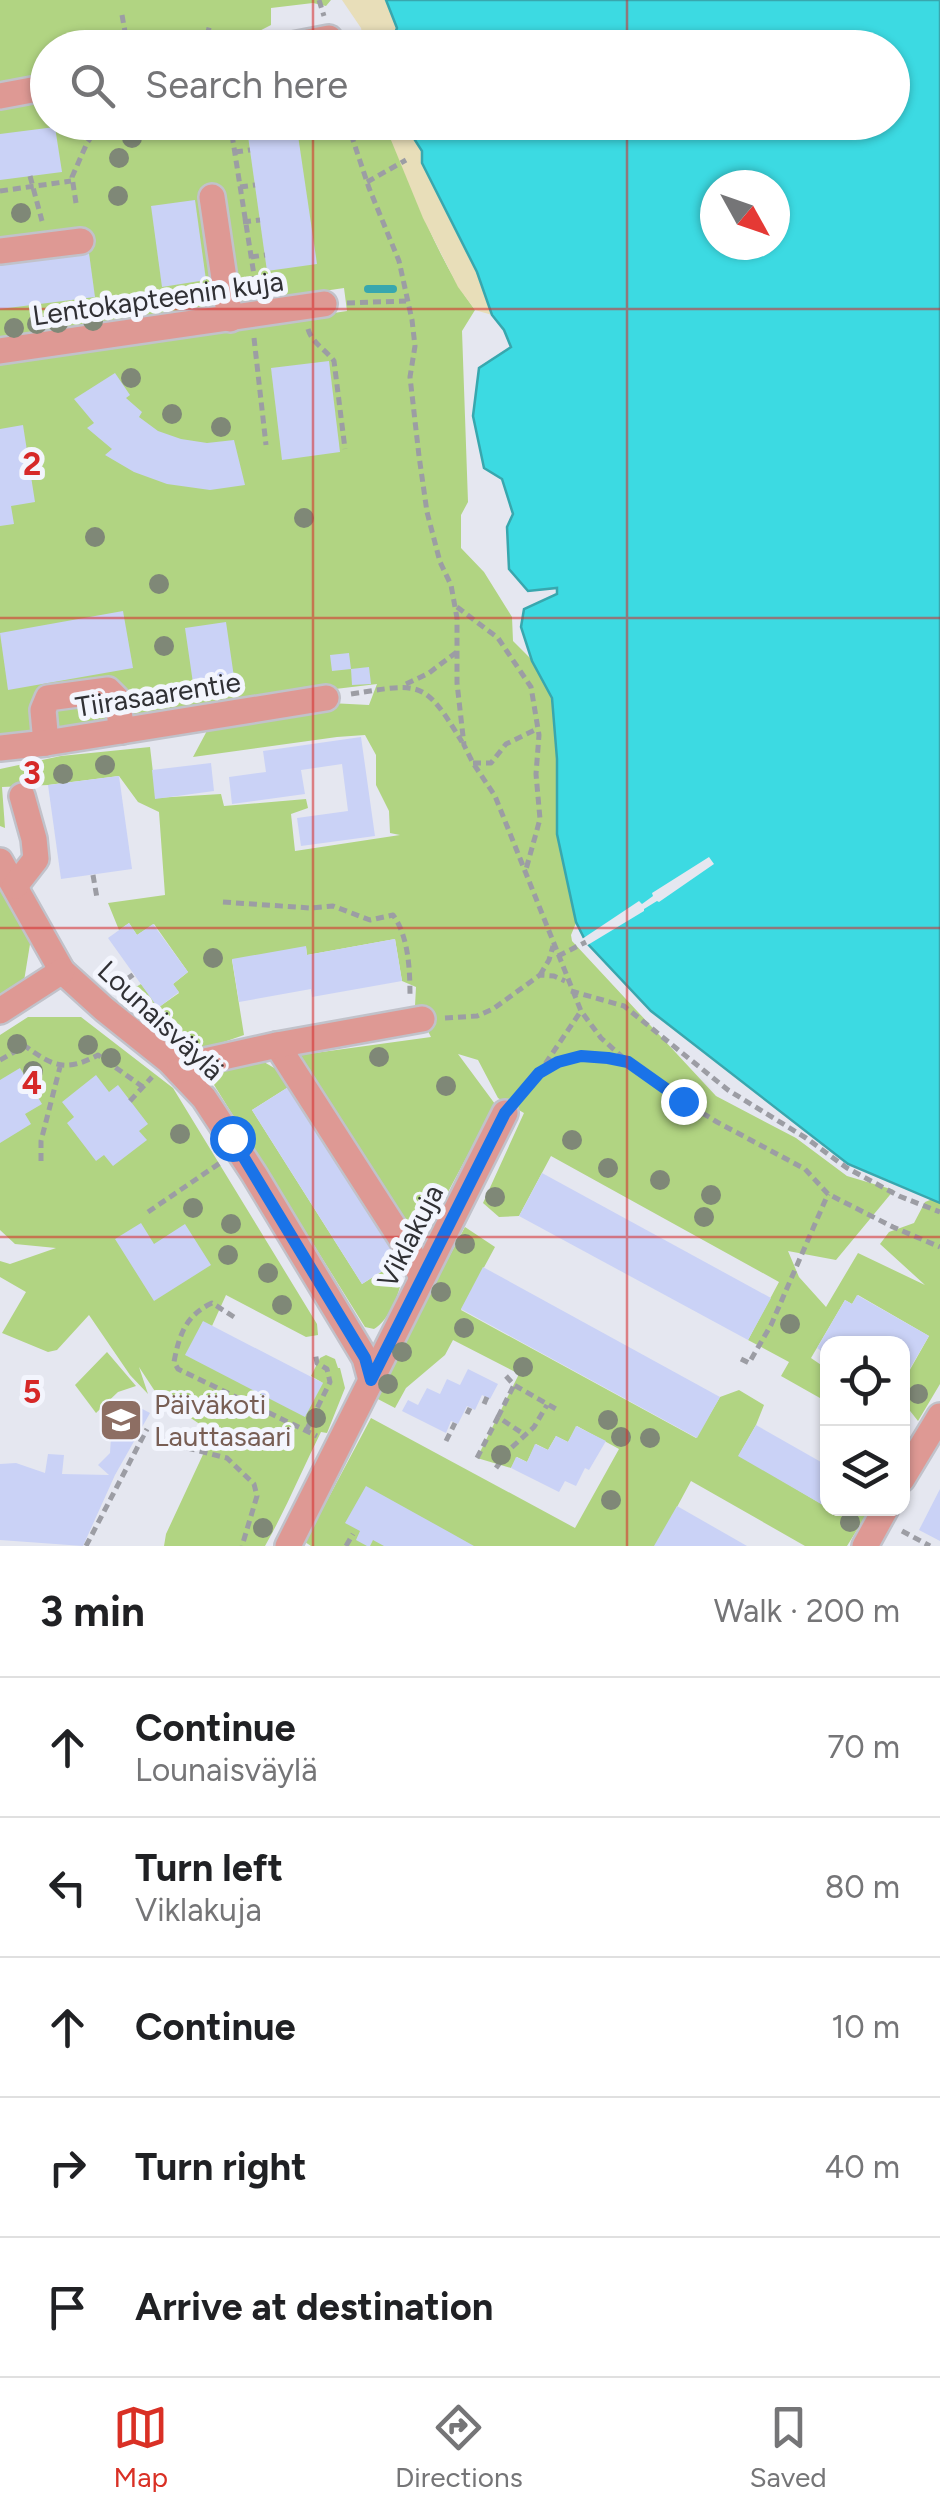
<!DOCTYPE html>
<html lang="en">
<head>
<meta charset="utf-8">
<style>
	:root { --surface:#fff; --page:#f2f2f2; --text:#202124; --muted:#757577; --line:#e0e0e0; --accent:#d93025 }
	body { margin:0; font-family:Figtree,sans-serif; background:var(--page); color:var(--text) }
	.controls { position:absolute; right:30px; bottom:30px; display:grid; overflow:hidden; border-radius:20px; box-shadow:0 2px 8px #0004 }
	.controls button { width:90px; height:90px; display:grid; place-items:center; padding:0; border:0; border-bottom:2px solid var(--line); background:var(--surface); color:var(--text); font:50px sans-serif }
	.compass { position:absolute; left:700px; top:170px; width:90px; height:90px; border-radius:50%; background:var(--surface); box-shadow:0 2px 8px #0004; rotate:130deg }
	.stop { position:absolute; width:30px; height:30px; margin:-22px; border:8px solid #1a73e8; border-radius:50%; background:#fff }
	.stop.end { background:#1a73e8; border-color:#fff; box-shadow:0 2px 10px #0008 }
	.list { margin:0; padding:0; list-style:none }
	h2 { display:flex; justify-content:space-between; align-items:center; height:130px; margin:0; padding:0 40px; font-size:42px }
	h2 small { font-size:32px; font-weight:400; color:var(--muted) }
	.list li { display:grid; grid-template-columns:65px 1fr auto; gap:30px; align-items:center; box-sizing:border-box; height:140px; padding:0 40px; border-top:2px solid var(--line) }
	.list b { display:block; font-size:38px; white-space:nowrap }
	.list p { margin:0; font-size:32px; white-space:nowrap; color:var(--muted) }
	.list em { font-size:32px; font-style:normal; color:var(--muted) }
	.icon { flex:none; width:55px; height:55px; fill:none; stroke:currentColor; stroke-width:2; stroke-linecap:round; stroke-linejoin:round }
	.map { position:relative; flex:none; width:940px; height:1546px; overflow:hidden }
	.search { position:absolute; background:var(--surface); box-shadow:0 2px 8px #0004; left:30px; right:30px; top:30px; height:110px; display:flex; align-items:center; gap:25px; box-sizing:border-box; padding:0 35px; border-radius:55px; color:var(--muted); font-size:38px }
	.sheet { height:830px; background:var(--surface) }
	nav { display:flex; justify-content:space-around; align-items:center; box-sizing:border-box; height:140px; border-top:2px solid var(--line); background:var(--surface); font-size:28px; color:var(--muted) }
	nav a { display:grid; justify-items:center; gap:5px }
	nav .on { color:var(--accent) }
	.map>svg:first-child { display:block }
</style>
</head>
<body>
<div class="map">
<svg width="940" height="1546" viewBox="0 0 940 1546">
	<rect width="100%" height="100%" fill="#e5e7f0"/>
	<g fill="#b1d482">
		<path d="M0,0H331L326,6L313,3L271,8V25L228,47L48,48V122L384,123C413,185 433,254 475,310L462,331L468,502L461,515V548L484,572L512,617L513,641L546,674L848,1164L651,1011L586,942L576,923L571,935L572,941L716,1096L796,1138L847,1176L894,1190L836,1260L788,1251L799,1277L826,1307L858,1253L925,1285L880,1244L889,1232L914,1223L925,1202L940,1196V1384L918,1421L903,1402V1382L929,1336L858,1295L852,1304L845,1300L811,1358L827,1369V1402L781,1376L789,1362L748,1340L779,1282L551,1156L519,1216L499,1217L483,1203L524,1113L498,1098L478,1060L458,1054L495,1104L425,1235L422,1246L300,1055L431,1037L415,1006L416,987L402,981L395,939L307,955L306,947L232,960L244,1035L192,1053L117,998L141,984L159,1007L179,993L173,984L188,972L154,924L137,935L129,923L119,930L108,903L165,895L159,812L138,802L119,776L48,785L2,787L5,828L0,826V769L61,756L150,747L156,798L221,794L224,806L306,799L308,808L291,814L295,851L400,835L390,833L389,811L376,785V755L365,735L337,737L193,757L209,727L330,703L369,705L377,684L203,705L0,737V364L347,311L344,288L290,296L279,306L262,307L252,301L0,339Z"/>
		<polygon points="0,890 31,938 24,981 0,994"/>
		<path d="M28,1017H81L173,1088L317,1324L318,1335L306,1337L226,1295L212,1326L203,1322L186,1355L323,1383L311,1376L320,1358L326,1355L335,1359L338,1368H340L345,1388L327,1433L321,1432C302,1470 286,1509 265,1546H164L166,1534L213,1433L158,1396L139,1367L148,1394L130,1375L89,1315L57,1350L48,1352L2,1333L26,1292L0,1277V1261L10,1264L56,1248L15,1244L0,1230V1035Z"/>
		<path d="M264,1062L276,1069L290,1086L252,1110L362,1284L394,1264L402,1278C399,1295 389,1320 374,1329L365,1327L206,1072Z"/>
		<polygon points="465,1227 495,1247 461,1310 696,1438 720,1397 739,1390 764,1405 756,1425 739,1455 840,1515 844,1509 870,1509 847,1546 805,1546 691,1481 656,1546 311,1546 305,1542 371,1418 575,1528 619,1449 577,1426 568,1442 556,1436 548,1450 536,1444 527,1462 517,1457 511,1468 477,1458 519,1374 453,1340 445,1355 406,1388 395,1408 374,1397"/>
		<polygon points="107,1352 136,1386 118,1392 96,1413 75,1385"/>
	</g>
	<g fill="#e8deb9">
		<polygon points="342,0 386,0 397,28 390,47 365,47 361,28"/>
		<path d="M384,123H404C441,181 469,249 492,315L475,310L458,287L423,218Z"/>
	</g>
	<path fill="#3cdae2" stroke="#38a7ae" stroke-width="2.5" fill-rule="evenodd" d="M386,0H940V1203L848,1164L651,1011L586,942L576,922L557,834V759L552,698L532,661L521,627L524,609L557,594V588L528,591L509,569L507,527L513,514L502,479L484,468L473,416L479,368L511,347L504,330L492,315L477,272L422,163V151L404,123L892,122V48L390,47L397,28ZM715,185H775V245H715Z"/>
	<polygon fill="#e5e7f0" points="709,857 714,864 659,902 657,901 644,909 644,911 586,946 582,939 639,901 642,904 653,896 652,893"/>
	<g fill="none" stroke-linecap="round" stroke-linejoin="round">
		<polyline stroke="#38a7ae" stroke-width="8" points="368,289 393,289"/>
	</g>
	<g fill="#cad2f6">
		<polygon points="246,122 296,122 317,264 267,271"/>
		<polygon points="55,127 62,172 0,180 0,134"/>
		<polygon points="195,200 206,280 162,287 151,206"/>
		<polygon points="89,253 95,297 0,309 0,264"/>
		<polygon points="329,361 340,452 282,460 271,368"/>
		<polygon points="115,373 130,395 126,398 142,412 139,417 158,431 181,439 207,443 234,440 245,485 210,490 167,484 134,472 105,455 112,449 87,428 94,423 74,399"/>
		<polygon points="23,425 35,502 11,506 14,524 0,526 0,429"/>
		<polygon points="123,611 133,668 8,690 0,633"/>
		<polygon points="226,622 235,684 219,687 220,694 199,697 198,690 194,690 185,628"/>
		<polygon points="349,653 351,669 332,671 330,655"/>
		<polygon points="369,667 371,684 352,685 351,669"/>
		<polygon points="361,737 375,836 301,846 297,818 348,811 342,764 301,770 305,794 232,804 229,777 266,772 263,751"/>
		<polygon points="211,763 214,791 155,799 152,770"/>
		<polygon points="119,776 132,869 61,879 48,785"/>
		<polygon points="129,923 137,935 153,924 188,972 173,984 179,992 158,1008 108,938"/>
		<polygon points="395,939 402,981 312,997 311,989 239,1002 232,959 306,946 307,955"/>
		<polygon points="20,1068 42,1104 25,1114 31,1124 0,1143 0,1080"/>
		<polygon points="96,1075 109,1092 118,1085 148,1124 139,1131 147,1140 113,1166 104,1155 96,1161 67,1123 74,1117 62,1102"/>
		<polygon points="290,1086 399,1260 362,1284 252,1110"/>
		<polygon points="542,1173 771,1298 748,1340 519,1216"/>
		<polygon points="141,1223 154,1244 185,1224 211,1265 154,1301 115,1239"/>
		<polygon points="483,1267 720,1397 697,1438 461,1309"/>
		<polygon points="857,1295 929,1336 902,1382 902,1344 828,1344 828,1355 817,1348 845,1300 852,1304"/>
		<polygon points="203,1321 323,1383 305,1417 185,1355"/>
		<polygon points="468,1369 498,1384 490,1399 482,1395 475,1410 467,1406 458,1424 451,1421 446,1433 402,1411 408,1400 418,1405 427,1388 440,1394 447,1379 460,1385"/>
		<polygon points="129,1402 150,1413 115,1475 83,1546 0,1540 0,1464 16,1463 45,1473 48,1454 64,1455 62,1474 109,1475 98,1465 110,1453 111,1437 124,1423"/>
		<polygon points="756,1425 828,1466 828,1508 738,1456"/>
		<polygon points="576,1426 606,1441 589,1470 585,1468 576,1486 565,1481 559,1492 511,1468 516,1457 527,1462 535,1444 548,1450 556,1436 568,1442"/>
		<polygon points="366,1486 449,1532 474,1546 384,1546 373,1540 370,1546 367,1546 356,1540 360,1531 345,1523"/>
		<polygon points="940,1489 940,1541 919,1530"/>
		<polygon points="677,1506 747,1546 654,1546"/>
	</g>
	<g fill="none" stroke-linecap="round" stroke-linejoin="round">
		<g stroke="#c1c2ca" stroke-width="30">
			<g id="minor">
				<polyline points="277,48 329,38"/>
				<polyline points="0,96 48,87"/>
				<polyline points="212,197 230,319"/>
				<polyline points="0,251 81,241"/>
				<polyline points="0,351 324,304"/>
				<polyline points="46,743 43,710 48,698 108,690 117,699 122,731"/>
				<polyline points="0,748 46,743 326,698"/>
				<polyline points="0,861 62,971 104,1009 169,1061 204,1098 254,1174 365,1358 371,1380"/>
				<polyline points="15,886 36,859 34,839 22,796"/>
				<polyline points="0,1011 62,971"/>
				<polyline points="277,1045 411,1254 422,1278"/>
				<polyline points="179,1071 196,1063 277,1045 422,1019"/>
				<polyline points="902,1479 940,1416"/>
				<polyline points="288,1546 505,1113"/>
				<polyline points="865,1546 886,1508"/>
			</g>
		</g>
		<g stroke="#9c9da4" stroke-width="5" stroke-dasharray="8 5" stroke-linecap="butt">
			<polyline points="319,0 324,16"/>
			<polyline points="122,15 128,48"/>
			<polyline points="352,35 375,33"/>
			<polyline points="204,48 210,24"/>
			<polyline points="230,122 254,275 253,288"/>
			<polyline points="347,122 369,188 399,261 412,320 415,346 410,377 419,456 427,512 440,562 451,585 457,618 457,683 464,745 473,763 495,796 581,1011 601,1038 628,1062 683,1101 717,1122 805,1169 828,1194 893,1227 940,1247"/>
			<polyline points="235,152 250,150"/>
			<polyline points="30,176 42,221"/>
			<polyline points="367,182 406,160"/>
			<polyline points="240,187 255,185"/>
			<polyline points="0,191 71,181"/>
			<polyline points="76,203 72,177 87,143 94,133"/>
			<polyline points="243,222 260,220"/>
			<polyline points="251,257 265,255"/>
			<polyline points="347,303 406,301"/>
			<path d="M308,329C312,343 325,349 334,361L345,449"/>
			<polyline points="254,338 266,445"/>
			<polyline points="457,607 498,638 531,687 539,735 536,774 540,819 525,873"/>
			<polyline points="406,684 429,673 458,651"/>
			<path d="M351,694C421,683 424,679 462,742"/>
			<polyline points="473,763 491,763 506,744 537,729"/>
			<polyline points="93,875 97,898"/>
			<path d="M223,902L310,908L333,906L370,920L393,915C409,937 410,971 410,998"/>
			<polyline points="558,956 586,942"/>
			<polyline points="540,975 549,960 553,946"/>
			<polyline points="116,987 134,974"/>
			<polyline points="571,991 624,1006 728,1090 806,1138 847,1168 899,1196 940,1212"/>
			<polyline points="445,1018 477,1016 493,1009 540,975 554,976 565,981"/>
			<path d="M0,1060L25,1046C54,1067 66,1072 98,1055L143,1087"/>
			<path d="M540,1072C574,1054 587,1054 625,1062"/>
			<polyline points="521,1094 539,1073 581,1011"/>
			<polyline points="130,1101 152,1077"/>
			<polyline points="41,1161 41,1141 60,1067"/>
			<polyline points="148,1212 220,1163"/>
			<path d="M234,1317L212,1303C186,1315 179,1335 174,1362L178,1369L317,1436"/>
			<polyline points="741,1359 749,1363 771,1325 828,1194"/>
			<polyline points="506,1376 514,1385 556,1409"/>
			<polyline points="484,1404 487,1397"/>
			<polyline points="467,1414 470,1408"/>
			<polyline points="498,1417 514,1385"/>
			<polyline points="306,1431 330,1382 327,1369 317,1363 315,1352"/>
			<polyline points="446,1441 455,1423"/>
			<polyline points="187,1448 227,1458 254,1484 257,1496 242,1546"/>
			<polyline points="477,1458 498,1417 525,1435"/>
			<polyline points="496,1468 510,1449 534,1427 547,1405"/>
			<polyline points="902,1531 930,1546"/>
			<polyline points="86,1546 147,1429"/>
			<polyline points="346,1546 353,1534"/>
		</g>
		<use href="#minor" stroke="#de9994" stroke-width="25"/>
	</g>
	<g fill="#7f8877">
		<circle cx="132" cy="138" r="10"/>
		<circle cx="119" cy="158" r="10"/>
		<circle cx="118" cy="196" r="10"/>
		<circle cx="21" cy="213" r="10"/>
		<circle cx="93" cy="321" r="10"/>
		<circle cx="58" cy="323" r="10"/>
		<circle cx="37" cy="324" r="10"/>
		<circle cx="14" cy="328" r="10"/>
		<circle cx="131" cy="378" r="10"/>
		<circle cx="172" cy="414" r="10"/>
		<circle cx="221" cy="427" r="10"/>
		<circle cx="304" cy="518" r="10"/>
		<circle cx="95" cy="537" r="10"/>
		<circle cx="159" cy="584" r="10"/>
		<circle cx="164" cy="646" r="10"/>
		<circle cx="105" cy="765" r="10"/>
		<circle cx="63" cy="774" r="10"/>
		<circle cx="213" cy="958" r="10"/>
		<circle cx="17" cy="1044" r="10"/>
		<circle cx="88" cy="1045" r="10"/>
		<circle cx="379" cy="1057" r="10"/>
		<circle cx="111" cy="1058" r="10"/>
		<circle cx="33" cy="1071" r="10"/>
		<circle cx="446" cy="1086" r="10"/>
		<circle cx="180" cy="1134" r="10"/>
		<circle cx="572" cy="1140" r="10"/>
		<circle cx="608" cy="1168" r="10"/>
		<circle cx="660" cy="1180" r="10"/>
		<circle cx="711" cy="1195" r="10"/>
		<circle cx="495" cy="1197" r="10"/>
		<circle cx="193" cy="1208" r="10"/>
		<circle cx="704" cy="1217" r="10"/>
		<circle cx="231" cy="1224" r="10"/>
		<circle cx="465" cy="1244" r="10"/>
		<circle cx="228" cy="1255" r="10"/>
		<circle cx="268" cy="1273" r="10"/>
		<circle cx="441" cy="1292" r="10"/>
		<circle cx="282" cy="1305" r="10"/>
		<circle cx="790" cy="1324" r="10"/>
		<circle cx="464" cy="1328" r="10"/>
		<circle cx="402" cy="1352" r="10"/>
		<circle cx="523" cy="1367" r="10"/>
		<circle cx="388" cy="1384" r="10"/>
		<circle cx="918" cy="1394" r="10"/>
		<circle cx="316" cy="1418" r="10"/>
		<circle cx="608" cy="1420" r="10"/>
		<circle cx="621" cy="1437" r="10"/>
		<circle cx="650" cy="1438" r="10"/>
		<circle cx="501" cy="1455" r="10"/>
		<circle cx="611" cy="1500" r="10"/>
		<circle cx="850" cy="1522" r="10"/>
		<circle cx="263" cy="1528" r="10"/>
	</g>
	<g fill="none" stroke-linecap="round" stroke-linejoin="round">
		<polyline stroke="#1a73e8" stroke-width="12" points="232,1138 365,1358 371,1380 505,1113 539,1073 558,1062 581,1056 608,1058 628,1062 683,1101"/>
	</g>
	<path fill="none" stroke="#d62828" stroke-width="2.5" stroke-opacity="0.55" d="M313,0V48M627,0V48M313,122V1546M627,122V1546M0,309H940M0,618H940M0,928H940M0,1237H940"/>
	<defs>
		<g id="school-square" transform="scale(2.25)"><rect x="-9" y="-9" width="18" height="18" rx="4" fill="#8d6e63" stroke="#f3f5fd"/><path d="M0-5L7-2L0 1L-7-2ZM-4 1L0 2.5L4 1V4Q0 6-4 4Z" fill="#fff"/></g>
	</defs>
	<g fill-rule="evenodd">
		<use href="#school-square" x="121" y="1420"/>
	</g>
	<g text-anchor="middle" stroke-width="10" stroke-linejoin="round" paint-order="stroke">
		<g font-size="28" fill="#303034" stroke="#f3f5fd">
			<text transform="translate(158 298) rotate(-8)" y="10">Lentokapteenin kuja</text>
			<text transform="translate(158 694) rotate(-9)" y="10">Tiirasaarentie</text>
			<text transform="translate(161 1020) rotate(43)" y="10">Lounaisväylä</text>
			<text transform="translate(410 1236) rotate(-63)" y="10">Viklakuja</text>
		</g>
		<g font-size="28" fill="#785e54" stroke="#f3f5fd" text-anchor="start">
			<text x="154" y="1414">Päiväkoti<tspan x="154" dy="32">Lauttasaari</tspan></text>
		</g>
	</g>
	<g font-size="32" text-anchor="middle" font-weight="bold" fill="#d62828" stroke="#f3f5fd" stroke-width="10" stroke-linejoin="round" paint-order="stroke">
		<text x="32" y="475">2</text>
		<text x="32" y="784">3</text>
		<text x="32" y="1094">4</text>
		<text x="32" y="1403">5</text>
	</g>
</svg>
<div class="controls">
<button><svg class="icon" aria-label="locate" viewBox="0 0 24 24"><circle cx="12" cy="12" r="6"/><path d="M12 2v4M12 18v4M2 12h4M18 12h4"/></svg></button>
<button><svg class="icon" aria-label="layers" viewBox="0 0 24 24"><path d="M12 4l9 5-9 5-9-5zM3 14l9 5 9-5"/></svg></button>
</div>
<svg class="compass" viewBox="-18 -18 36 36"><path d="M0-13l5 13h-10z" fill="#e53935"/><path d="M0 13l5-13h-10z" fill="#757577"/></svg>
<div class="stop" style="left:232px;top:1138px"></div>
<div class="stop end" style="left:683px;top:1101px"></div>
<div class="search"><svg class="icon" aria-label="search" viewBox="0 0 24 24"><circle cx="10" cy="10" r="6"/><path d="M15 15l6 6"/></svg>Search here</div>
</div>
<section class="sheet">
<h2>3 min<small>Walk · 200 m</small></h2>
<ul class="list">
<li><svg class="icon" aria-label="ahead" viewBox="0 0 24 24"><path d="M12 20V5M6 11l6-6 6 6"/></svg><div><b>Continue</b><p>Lounaisväylä</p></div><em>70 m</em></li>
<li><svg class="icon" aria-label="left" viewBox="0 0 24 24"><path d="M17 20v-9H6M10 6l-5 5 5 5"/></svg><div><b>Turn left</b><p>Viklakuja</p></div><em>80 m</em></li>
<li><svg class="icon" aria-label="ahead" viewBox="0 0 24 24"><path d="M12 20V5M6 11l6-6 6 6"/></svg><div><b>Continue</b></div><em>10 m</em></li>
<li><svg class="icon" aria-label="right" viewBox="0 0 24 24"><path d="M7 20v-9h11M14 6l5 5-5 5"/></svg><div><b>Turn right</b></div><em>40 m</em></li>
<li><svg class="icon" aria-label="arrive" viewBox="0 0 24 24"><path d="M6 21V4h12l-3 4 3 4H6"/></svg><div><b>Arrive at destination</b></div></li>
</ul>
</section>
<nav>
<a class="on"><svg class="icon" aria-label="map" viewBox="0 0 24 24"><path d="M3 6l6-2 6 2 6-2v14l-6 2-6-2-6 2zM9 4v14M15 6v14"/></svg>Map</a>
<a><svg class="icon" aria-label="directions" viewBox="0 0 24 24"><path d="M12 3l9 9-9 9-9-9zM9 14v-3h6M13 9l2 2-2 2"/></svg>Directions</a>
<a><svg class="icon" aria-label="saved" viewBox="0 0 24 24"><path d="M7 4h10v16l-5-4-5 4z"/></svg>Saved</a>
</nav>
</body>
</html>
